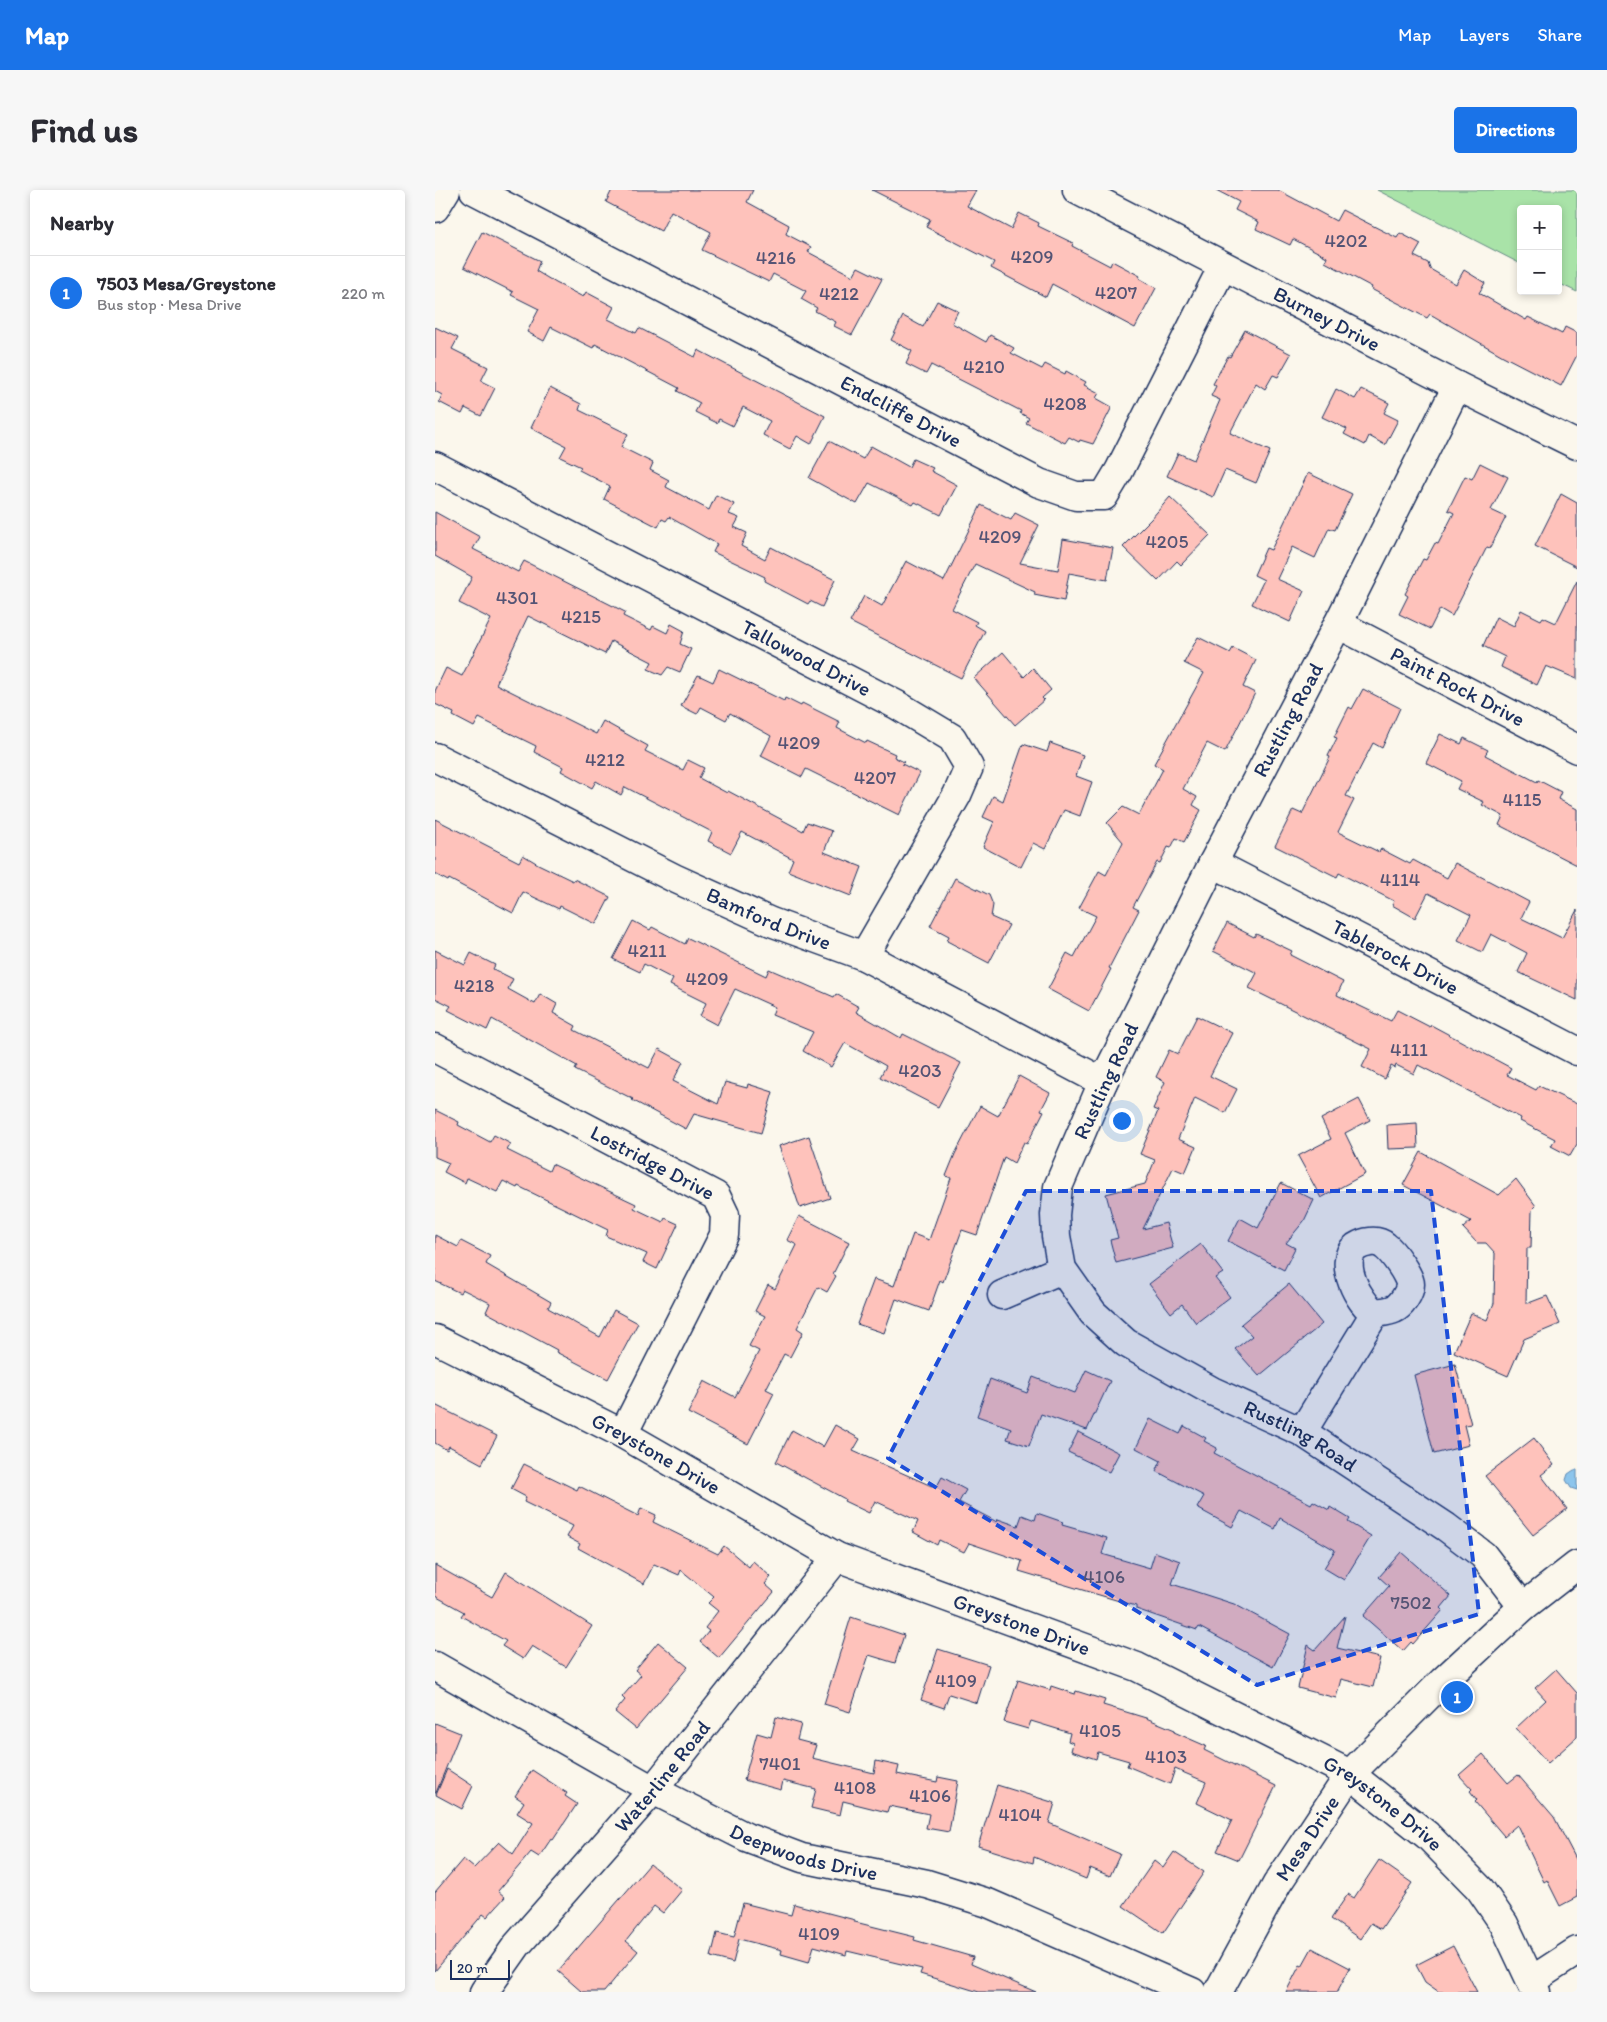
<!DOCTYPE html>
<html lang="en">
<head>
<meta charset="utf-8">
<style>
	:root { --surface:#fff; --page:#f7f7f7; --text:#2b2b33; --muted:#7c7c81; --line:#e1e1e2; --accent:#1a73e8 }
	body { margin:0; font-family:Itim,sans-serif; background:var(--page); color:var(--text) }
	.controls { position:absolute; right:15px; top:15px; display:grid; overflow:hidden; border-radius:5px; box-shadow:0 2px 8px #0003 }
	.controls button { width:45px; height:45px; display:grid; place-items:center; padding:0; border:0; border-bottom:1px solid var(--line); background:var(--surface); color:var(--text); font:25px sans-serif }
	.scale { position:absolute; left:15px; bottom:12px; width:60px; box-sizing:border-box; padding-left:5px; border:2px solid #1b2f5e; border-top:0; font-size:14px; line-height:18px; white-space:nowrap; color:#1b2f5e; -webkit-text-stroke:4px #fbf7ec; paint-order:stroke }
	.you { position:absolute; left:686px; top:930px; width:18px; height:18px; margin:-12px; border:4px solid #fff; border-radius:50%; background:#1a73e8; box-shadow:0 0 0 8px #1a73e833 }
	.badge { display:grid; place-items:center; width:32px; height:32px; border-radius:50%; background:var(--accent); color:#fff; font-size:16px; font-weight:700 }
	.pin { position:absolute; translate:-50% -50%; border:2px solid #fff; box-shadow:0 1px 5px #0006 }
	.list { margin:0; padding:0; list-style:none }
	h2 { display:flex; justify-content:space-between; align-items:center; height:65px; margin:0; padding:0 20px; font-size:21px }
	h2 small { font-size:16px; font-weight:400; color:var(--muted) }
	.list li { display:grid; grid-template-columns:32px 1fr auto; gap:15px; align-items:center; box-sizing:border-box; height:75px; padding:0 20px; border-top:1px solid var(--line) }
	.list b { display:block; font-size:19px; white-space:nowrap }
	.list p { margin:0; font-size:16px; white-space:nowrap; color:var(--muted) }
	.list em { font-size:16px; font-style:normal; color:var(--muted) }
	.map { position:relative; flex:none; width:1142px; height:1802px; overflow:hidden; border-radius:5px }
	header { display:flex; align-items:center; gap:30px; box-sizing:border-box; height:70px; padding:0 25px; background:var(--accent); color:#fff }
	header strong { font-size:24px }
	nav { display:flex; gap:28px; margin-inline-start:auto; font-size:18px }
	.intro { display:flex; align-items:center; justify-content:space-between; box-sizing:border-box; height:120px; padding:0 30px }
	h1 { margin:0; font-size:35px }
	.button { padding:12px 22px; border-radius:5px; background:var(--accent); color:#fff; font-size:18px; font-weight:700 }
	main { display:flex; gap:30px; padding:0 30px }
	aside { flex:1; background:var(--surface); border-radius:5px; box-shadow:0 2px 8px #0003 }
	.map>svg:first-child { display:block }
</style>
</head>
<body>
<header>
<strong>Map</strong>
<nav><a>Map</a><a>Layers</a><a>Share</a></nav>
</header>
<div class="intro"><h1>Find us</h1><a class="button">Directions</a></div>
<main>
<aside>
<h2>Nearby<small></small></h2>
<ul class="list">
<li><span class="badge">1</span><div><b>7503 Mesa/Greystone</b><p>Bus stop · Mesa Drive</p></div><em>220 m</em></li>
</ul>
</aside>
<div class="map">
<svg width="1142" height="1802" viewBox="0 0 1142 1802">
	<rect width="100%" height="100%" fill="#fbf7ec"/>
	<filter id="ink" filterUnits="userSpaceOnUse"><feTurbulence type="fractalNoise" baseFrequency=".02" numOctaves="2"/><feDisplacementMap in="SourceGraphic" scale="10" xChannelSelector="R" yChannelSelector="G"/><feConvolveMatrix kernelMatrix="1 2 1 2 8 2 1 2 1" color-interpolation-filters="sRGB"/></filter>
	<g filter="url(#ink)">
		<polygon fill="#a9e3a8" stroke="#628983" points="942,0 1142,0 1142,102 1123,93 1123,19 1086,19 1086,74"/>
		<polygon fill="#8dc5ec" stroke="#5f89b3" points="1139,1280 1142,1280 1142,1300 1136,1298 1131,1290 1133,1284"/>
		<g fill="#fec2bb" stroke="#1b2f5e">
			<polygon points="177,0 318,0 312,12 354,35 351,44 376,57 373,62 418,86 423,77 447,89 417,145 399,136 401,132 380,121 382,118 366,109 371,101 338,84 334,92 267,60 276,42 236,21 226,41 171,12"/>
			<polygon points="437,0 541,0 532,16 576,39 584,23 604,33 603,36 638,53 637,56 675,76 677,71 705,86 704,88 721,98 700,138 617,94 611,107 556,78 559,72 491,37 495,29"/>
			<polygon points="781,0 843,0 901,31 907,20 962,48 965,43 986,54 979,66 993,73 995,79 1021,94 1029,80 1050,93 1044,103 1091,130 1093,127 1127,144 1130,137 1142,143 1142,165 1126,196 1068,166 995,124 992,128 936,99 937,97 890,72 892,67 858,49 855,55 821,39 824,32 800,20 804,12"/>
			<polygon points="47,42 105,71 101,81 121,93 148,107 151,102 179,117 173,129 201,143 204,138 260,167 263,160 390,226 376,254 362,246 355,259 328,245 335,231 308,217 298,236 284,229 282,233 260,222 265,213 242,201 244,198 160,154 158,158 116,137 109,151 92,142 104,119 76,105 78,102 29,77"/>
			<polygon points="502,111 523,121 517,133 551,152 555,145 579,158 576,163 607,179 610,174 630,184 631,181 651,192 649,195 664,203 661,208 677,217 658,254 645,250 644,252 634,247 630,253 591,233 594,228 585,223 586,221 496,175 491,184 471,174 477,161 456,150 468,126 488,137"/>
			<polygon points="0,137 23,148 17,159 53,177 46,191 60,198 46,226 30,218 27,224 4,212 7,205 0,201"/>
			<polygon points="810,140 856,164 843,187 838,185 830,199 821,193 795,243 835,261 821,293 790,280 778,307 732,286 743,263 759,270 785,210 776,206 781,196 778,194 793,166 795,167"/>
			<polygon points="115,198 146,214 144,220 193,244 186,257 218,273 215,280 234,290 231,297 274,320 281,305 299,314 294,324 304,328 299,337 312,343 306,356 330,369 336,357 400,390 387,417 375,411 373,414 329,391 330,387 278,362 282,354 234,327 231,331 227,329 223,337 169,309 175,296 144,280 146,277 125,267 131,256 96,238"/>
			<polygon points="901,199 920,209 926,199 954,213 949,223 963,230 950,255 934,246 930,255 909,244 912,239 887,227"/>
			<polygon points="394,251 428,269 436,256 474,277 478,269 498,278 496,281 522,295 506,325 480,312 478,315 434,293 422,314 374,288"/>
			<polygon points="1045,273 1073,287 1056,320 1071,327 1055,358 1052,357 1017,426 1005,419 995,439 964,424 973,406 970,404 988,369 991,370 1000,353 1003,354 1019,323 1013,320 1030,286 1037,289"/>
			<polygon points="873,283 917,304 900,340 894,338 880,368 857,357 842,389 869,401 855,432 817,414 829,390 819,385 831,358 836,360"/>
			<polygon points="1126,304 1142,313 1142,377 1100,356"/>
			<polygon points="735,307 775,345 746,375 742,371 723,391 688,357 716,329"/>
			<polygon points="546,315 576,330 580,323 604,335 585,373 623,380 628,349 678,358 672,390 634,383 629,411 599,405 600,402 540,374 517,419 542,432 540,435 550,441 526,488 415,432 429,406 447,416 471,371 509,391"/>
			<polygon points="0,322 45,347 38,359 83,382 89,371 190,422 188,426 216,440 218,436 232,443 236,434 249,441 245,454 256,459 245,482 233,477 227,485 213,479 217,472 176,451 170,464 93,426 61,494 161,544 168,531 213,556 210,561 248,580 253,570 269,578 264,588 292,603 293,601 368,641 372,632 397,641 389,662 427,677 416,706 353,681 358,669 307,642 296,663 273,651 277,642 190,597 186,605 161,591 157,598 126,581 128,577 99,562 101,556 44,528 39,537 18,526 19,523 0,514 0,501 11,478 27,486 56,429 24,413 37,387 0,366"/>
			<polygon points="1142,391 1142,489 1111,476 1102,495 1066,477 1070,467 1048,456 1061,427 1079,436 1086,420 1106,430 1108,427 1121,433"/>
			<polygon points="763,447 795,463 798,458 821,470 808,497 820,503 790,562 772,553 748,599 762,607 758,615 766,620 749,652 741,648 736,658 733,657 725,673 722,672 698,717 704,720 674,778 676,779 654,821 613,799 632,763 639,767 661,726 644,718 664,681 671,685 688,652 672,633 688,617 704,625 728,579 719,574 769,483 749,473"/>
			<polygon points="568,462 589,487 598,478 616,500 607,508 609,510 580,535 539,488"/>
			<polygon points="284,479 349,511 350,508 366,516 367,513 405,532 402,538 431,553 432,551 460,564 459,567 469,572 467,574 485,583 464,625 371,579 367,587 326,566 336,546 295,523 291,530 266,517 262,524 246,516 263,485 278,492"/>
			<polygon points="928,499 965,518 947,558 938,553 911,606 919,610 903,642 944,662 946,659 975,674 978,670 1012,688 1020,673 1094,712 1086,728 1127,748 1142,720 1142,810 1083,782 1092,763 1056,744 1047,762 1023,750 1036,725 993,703 980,728 957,715 959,711 904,683 902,687 840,656 858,620 867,624 895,567 893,566 902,548 899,547 914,517 917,519"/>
			<polygon points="1005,544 1026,554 1029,548 1053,560 1050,565 1102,592 1103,590 1126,602 1123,609 1142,619 1142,675 1064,635 1068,626 1047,615 1049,612 1022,599 1026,591 991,573"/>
			<polygon points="615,553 648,565 641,586 657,592 645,626 629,620 610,659 598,653 586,677 548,657 559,632 548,627 558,606 568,611 588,554 612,562"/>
			<polygon points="0,629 84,672 88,665 103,674 138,691 139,689 175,707 161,734 125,716 124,719 88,702 78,723 14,689 13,691 0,684"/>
			<polygon points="520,688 554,705 558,715 556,727 574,735 554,773 512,751 514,746 495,736"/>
			<polygon points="198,731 215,740 217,737 250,754 253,748 331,786 334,779 399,807 401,804 424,817 421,822 466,848 468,844 526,873 503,917 445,887 451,876 410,853 396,877 368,861 378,842 337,825 340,817 300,799 282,835 265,826 271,813 235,795 238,789 209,774 205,782 178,769"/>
			<polygon points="792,733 819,747 821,744 857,761 855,765 908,792 902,805 956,831 962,820 995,837 996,835 1076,878 1072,885 1101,900 1104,896 1142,914 1142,954 1135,966 1116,956 1120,949 1085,931 1086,928 983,875 979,884 961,875 960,878 956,876 950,889 927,877 936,859 814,798 822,783 778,761"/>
			<polygon points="0,760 30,775 36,763 60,775 58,779 78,789 73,799 100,814 105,804 122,814 118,823 141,836 139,840 214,878 224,859 248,872 238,891 283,914 290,892 312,898 313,894 338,902 326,943 259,924 251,939 197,910 198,909 140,880 142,876 57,829 52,840 13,820 16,816 0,808"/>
			<polygon points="762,826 797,843 775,886 802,899 790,923 760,908 743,949 761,957 750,983 738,978 708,1039 731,1033 738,1058 681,1073 675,1050 683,1048 671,1004 710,994 720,970 705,964 723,921 718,919 730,892 721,887 734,860 743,864"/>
			<polygon points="584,886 615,903 606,920 609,921 592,954 589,952 579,973 569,967 542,1045 527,1040 508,1092 505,1090 494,1121 461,1109 449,1143 422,1134 439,1089 459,1096 478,1044 494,1050 516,988 511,986 520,964 545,916 563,926"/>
			<polygon points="924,909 935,930 910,943 930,984 886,1008 863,966 896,949 886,929"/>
			<polygon points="0,920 24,932 23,935 55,952 59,945 76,954 72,960 114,981 117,974 201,1014 199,1018 228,1032 230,1028 243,1034 222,1079 208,1072 212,1064 171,1046 173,1040 83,996 82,998 68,991 62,1002 32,988 30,993 9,982 14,973 0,967"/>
			<polygon points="982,933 983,958 953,959 952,935"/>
			<polygon points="374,946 395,1008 365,1018 344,956"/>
			<polygon points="986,962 1064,1005 1081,989 1101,1016 1097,1020 1096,1058 1092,1058 1091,1114 1112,1106 1125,1134 1089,1149 1073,1186 1019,1162 1036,1123 1052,1130 1059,1113 1060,1063 1051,1053 1042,1053 1028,1038 1036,1031 968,995"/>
			<polygon points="846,993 879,1010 869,1031 851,1053 860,1058 849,1080 793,1051 805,1028 823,1038"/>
			<polygon points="364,1026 414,1052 398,1084 401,1086 392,1102 383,1097 362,1138 368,1142 355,1167 349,1164 331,1199 339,1203 313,1254 253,1223 269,1191 300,1207 324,1161 314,1156 330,1126 320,1121 333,1095 340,1099 362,1055 352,1050"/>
			<polygon points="0,1045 23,1057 26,1051 55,1066 51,1074 116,1112 113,1118 165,1147 179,1120 203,1133 173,1189 121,1162 122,1160 51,1122 55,1113 27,1099 25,1103 0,1091"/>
			<polygon points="766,1054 788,1083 780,1088 795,1107 761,1133 747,1114 736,1123 714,1094"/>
			<polygon points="854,1094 887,1134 824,1186 800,1159 817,1146 806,1134"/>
			<polygon points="1020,1174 1036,1234 1029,1235 1034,1255 999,1264 979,1185"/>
			<polygon points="651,1180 675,1191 652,1240 606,1224 594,1256 572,1249 576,1238 542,1226 555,1189 592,1203 598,1187 640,1203"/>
			<polygon points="0,1215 62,1246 47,1274 14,1256 12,1260 0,1253"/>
			<polygon points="715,1229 745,1244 749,1236 771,1248 769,1251 782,1258 779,1263 876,1314 878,1311 894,1320 895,1317 915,1329 913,1332 936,1346 909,1390 889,1378 900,1360 845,1328 840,1339 806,1321 797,1337 762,1318 769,1306 721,1281 726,1271 701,1258"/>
			<polygon points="400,1235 425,1249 418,1261 501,1298 507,1287 531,1300 524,1312 562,1332 563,1329 583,1336 587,1325 600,1330 602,1323 628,1332 627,1335 672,1348 667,1364 715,1378 720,1362 745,1371 737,1394 799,1414 855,1444 838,1477 764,1437 762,1440 701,1419 701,1416 584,1381 587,1371 534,1353 529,1362 504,1350 502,1355 478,1342 483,1331 440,1311 434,1323 409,1311 410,1309 341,1272 357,1240 388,1257"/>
			<polygon points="643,1242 684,1263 674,1282 633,1262"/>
			<polygon points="1099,1248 1119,1275 1106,1285 1132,1319 1098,1345 1050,1286"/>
			<polygon points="89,1274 142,1300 144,1296 203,1326 206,1318 221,1325 218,1332 283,1364 289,1356 314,1377 318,1371 336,1387 330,1394 339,1402 284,1468 265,1452 274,1441 270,1438 283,1421 273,1413 279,1407 246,1380 244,1385 219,1374 209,1394 143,1358 145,1354 132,1347 138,1336 89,1312 91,1307 76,1299"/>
			<polygon points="966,1362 1016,1406 1006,1418 1008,1420 978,1454 976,1452 968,1461 928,1426 954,1396 944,1387"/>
			<polygon points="0,1375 57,1407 71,1382 157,1436 131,1477 97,1456 88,1469 67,1456 71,1451 26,1426 29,1422 0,1406"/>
			<polygon points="910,1426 902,1458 945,1468 938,1497 906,1489 901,1508 863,1498 873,1455 880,1460"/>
			<polygon points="416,1427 469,1445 460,1473 434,1465 415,1522 389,1514"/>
			<polygon points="223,1452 253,1477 201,1539 180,1522 190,1510 187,1507 206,1485 200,1480"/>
			<polygon points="503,1459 554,1475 542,1513 514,1504 509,1518 486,1510"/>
			<polygon points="1121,1479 1142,1503 1142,1547 1113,1573 1081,1538 1111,1510 1100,1498"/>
			<polygon points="583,1490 615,1500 616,1496 640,1504 641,1501 670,1510 668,1515 711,1528 740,1540 739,1542 771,1556 769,1560 841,1596 804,1670 782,1661 797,1630 762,1613 771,1592 740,1579 735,1594 692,1576 694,1571 663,1562 661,1569 636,1561 638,1553 633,1551 635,1543 596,1531 593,1539 569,1532"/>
			<polygon points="341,1527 366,1534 362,1550 381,1555 377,1568 439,1583 441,1571 464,1576 462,1584 502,1592 503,1587 523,1591 514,1642 491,1638 494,1624 454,1616 452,1622 408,1611 405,1625 376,1618 381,1599 348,1591 346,1600 309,1590 322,1543 336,1547"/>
			<polygon points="0,1533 25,1543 1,1603 0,1603"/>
			<polygon points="1048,1564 1073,1593 1083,1585 1119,1627 1142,1671 1142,1707 1125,1716 1112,1690 1109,1692 1082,1635 1069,1646 1040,1612 1042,1610 1035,1601 1037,1599 1024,1585"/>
			<polygon points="12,1579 38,1596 27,1619 1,1605"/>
			<polygon points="97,1580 132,1603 130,1606 142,1614 118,1650 116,1649 104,1667 96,1662 63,1701 70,1707 52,1727 48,1724 0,1781 0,1702 28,1669 39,1678 64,1652 78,1664 98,1633 82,1623 89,1612 80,1606"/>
			<polygon points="562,1595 620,1613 614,1633 685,1664 675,1686 655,1678 651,1689 599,1667 598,1673 543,1656"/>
			<polygon points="739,1662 769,1682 728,1743 688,1716 719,1671 728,1678"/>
			<polygon points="944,1670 977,1693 946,1739 936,1733 925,1749 896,1729 913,1704 919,1708"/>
			<polygon points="215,1674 247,1700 228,1723 219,1716 191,1751 203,1761 169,1802 147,1802 123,1781"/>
			<polygon points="308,1713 356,1725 359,1714 420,1730 420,1732 480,1747 479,1750 538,1767 536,1774 601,1802 544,1802 485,1784 487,1779 412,1761 411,1765 379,1756 374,1772 346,1764 347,1760 304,1749 298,1773 276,1767 282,1743 299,1747"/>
			<polygon points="1018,1756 1042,1802 1004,1802 990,1792 981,1775"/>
			<polygon points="877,1758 915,1778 902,1802 851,1802 865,1775 867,1776"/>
		</g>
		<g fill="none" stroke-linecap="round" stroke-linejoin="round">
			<g stroke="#1b2f5e" stroke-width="31">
				<g id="minor">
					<path id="s1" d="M39,0L604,293L641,306H669L684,281L788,76"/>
					<path id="s2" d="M642,0L1022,196L1142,255"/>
					<polyline points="0,18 11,0"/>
					<path id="s3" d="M1022,196L903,434L778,673L668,892L623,997L620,1025L621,1046L627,1079L658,1123L691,1153L777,1201L867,1242L1011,1337L1048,1365L1088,1417"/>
					<path id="s4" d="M0,276L462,515L517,548L534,577L522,605L429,766"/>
					<path id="s5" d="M903,434L1142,559"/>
					<path id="s6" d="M0,567L239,688L336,732L429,766L668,892"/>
					<path id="s7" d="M778,673L1142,861"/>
					<path id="s8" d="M0,858L281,1006L290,1025L289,1045L188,1244"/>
					<polyline points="567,1105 627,1079"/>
					<path id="s9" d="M0,1149L188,1244L402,1367L702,1477L915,1584L992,1645L1045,1699L1069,1734L1101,1802"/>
					<path d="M867,1242L940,1123C945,1122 953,1122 959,1119C966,1116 975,1103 975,1094C975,1086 957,1061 950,1056C942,1049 929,1052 921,1057C902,1071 924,1114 940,1123"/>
					<path id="s10" d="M0,1476L218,1600L311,1647L367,1668L492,1694L553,1713L757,1802"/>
					<polyline points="1096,1791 1142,1761"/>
					<path id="s11" d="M49,1802L82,1755L218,1600L402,1367"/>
					<path id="s12" d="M783,1802L842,1694L915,1584L1008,1491L1088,1417L1142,1375"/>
				</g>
			</g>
			<use href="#minor" stroke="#fbf7ec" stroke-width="28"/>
		</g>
	</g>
	<path fill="#1d4ed8" fill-opacity="0.2" stroke="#1d4ed8" stroke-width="4" stroke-dasharray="10 6" stroke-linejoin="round" d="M591,1001H996L1044,1424L822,1495L453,1268Z"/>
	<g text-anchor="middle" stroke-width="5" stroke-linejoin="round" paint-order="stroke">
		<g font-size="19" fill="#545475">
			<text x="911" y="57">4202</text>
			<text x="597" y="73">4209</text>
			<text x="341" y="74">4216</text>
			<text x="681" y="109">4207</text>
			<text x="404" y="110">4212</text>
			<text x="549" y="183">4210</text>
			<text x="630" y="220">4208</text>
			<text x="565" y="353">4209</text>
			<text x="732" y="358">4205</text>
			<text x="82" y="414">4301</text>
			<text x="146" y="433">4215</text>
			<text x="364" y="559">4209</text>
			<text x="170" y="576">4212</text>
			<text x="440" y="594">4207</text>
			<text x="1087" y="616">4115</text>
			<text x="965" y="696">4114</text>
			<text x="212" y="767">4211</text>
			<text x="272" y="795">4209</text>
			<text x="39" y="802">4218</text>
			<text x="974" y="866">4111</text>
			<text x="485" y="887">4203</text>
			<text x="669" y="1393">4106</text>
			<text x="976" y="1419">7502</text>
			<text x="521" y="1497">4109</text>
			<text x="665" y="1547">4105</text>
			<text x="731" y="1573">4103</text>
			<text x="345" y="1580">7401</text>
			<text x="420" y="1604">4108</text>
			<text x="495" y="1612">4106</text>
			<text x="585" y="1631">4104</text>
			<text x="384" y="1750">4109</text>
		</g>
		<g font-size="21" fill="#1b2f5e" stroke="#fbf7ec">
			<text dy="7" stroke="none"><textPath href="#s2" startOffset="281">Burney Drive</textPath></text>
			<text dy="7" stroke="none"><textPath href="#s1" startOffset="481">Endcliffe Drive</textPath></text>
			<text dy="7" stroke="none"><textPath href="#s4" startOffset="418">Tallowood Drive</textPath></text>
			<text dy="7" stroke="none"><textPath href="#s5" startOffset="135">Paint Rock Drive</textPath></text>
			<text transform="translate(853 530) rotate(-62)" y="7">Rustling Road</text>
			<text dy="7" stroke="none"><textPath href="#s6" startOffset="371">Bamford Drive</textPath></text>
			<text dy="7" stroke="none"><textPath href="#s7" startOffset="205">Tablerock Drive</textPath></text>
			<text transform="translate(671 891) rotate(-65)" y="7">Rustling Road</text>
			<text dy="7" stroke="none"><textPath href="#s8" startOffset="246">Lostridge Drive</textPath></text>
			<text dy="7" stroke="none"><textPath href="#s3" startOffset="1274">Rustling Road</textPath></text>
			<text dy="7" stroke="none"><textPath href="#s9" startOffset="249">Greystone Drive</textPath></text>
			<text dy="7" stroke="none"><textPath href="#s9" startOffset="654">Greystone Drive</textPath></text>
			<text dy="7" stroke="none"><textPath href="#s11" startOffset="280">Waterline Road</textPath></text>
			<text dy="7" stroke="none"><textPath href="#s9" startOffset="1059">Greystone Drive</textPath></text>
			<text dy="7" stroke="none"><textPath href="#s12" startOffset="178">Mesa Drive</textPath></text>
			<text dy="7" stroke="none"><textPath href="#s10" startOffset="415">Deepwoods Drive</textPath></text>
		</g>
	</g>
</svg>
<div class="controls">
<button>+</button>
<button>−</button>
</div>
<div class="scale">20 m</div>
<div class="you"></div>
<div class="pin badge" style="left:1022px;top:1507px">1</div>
</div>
</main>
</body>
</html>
